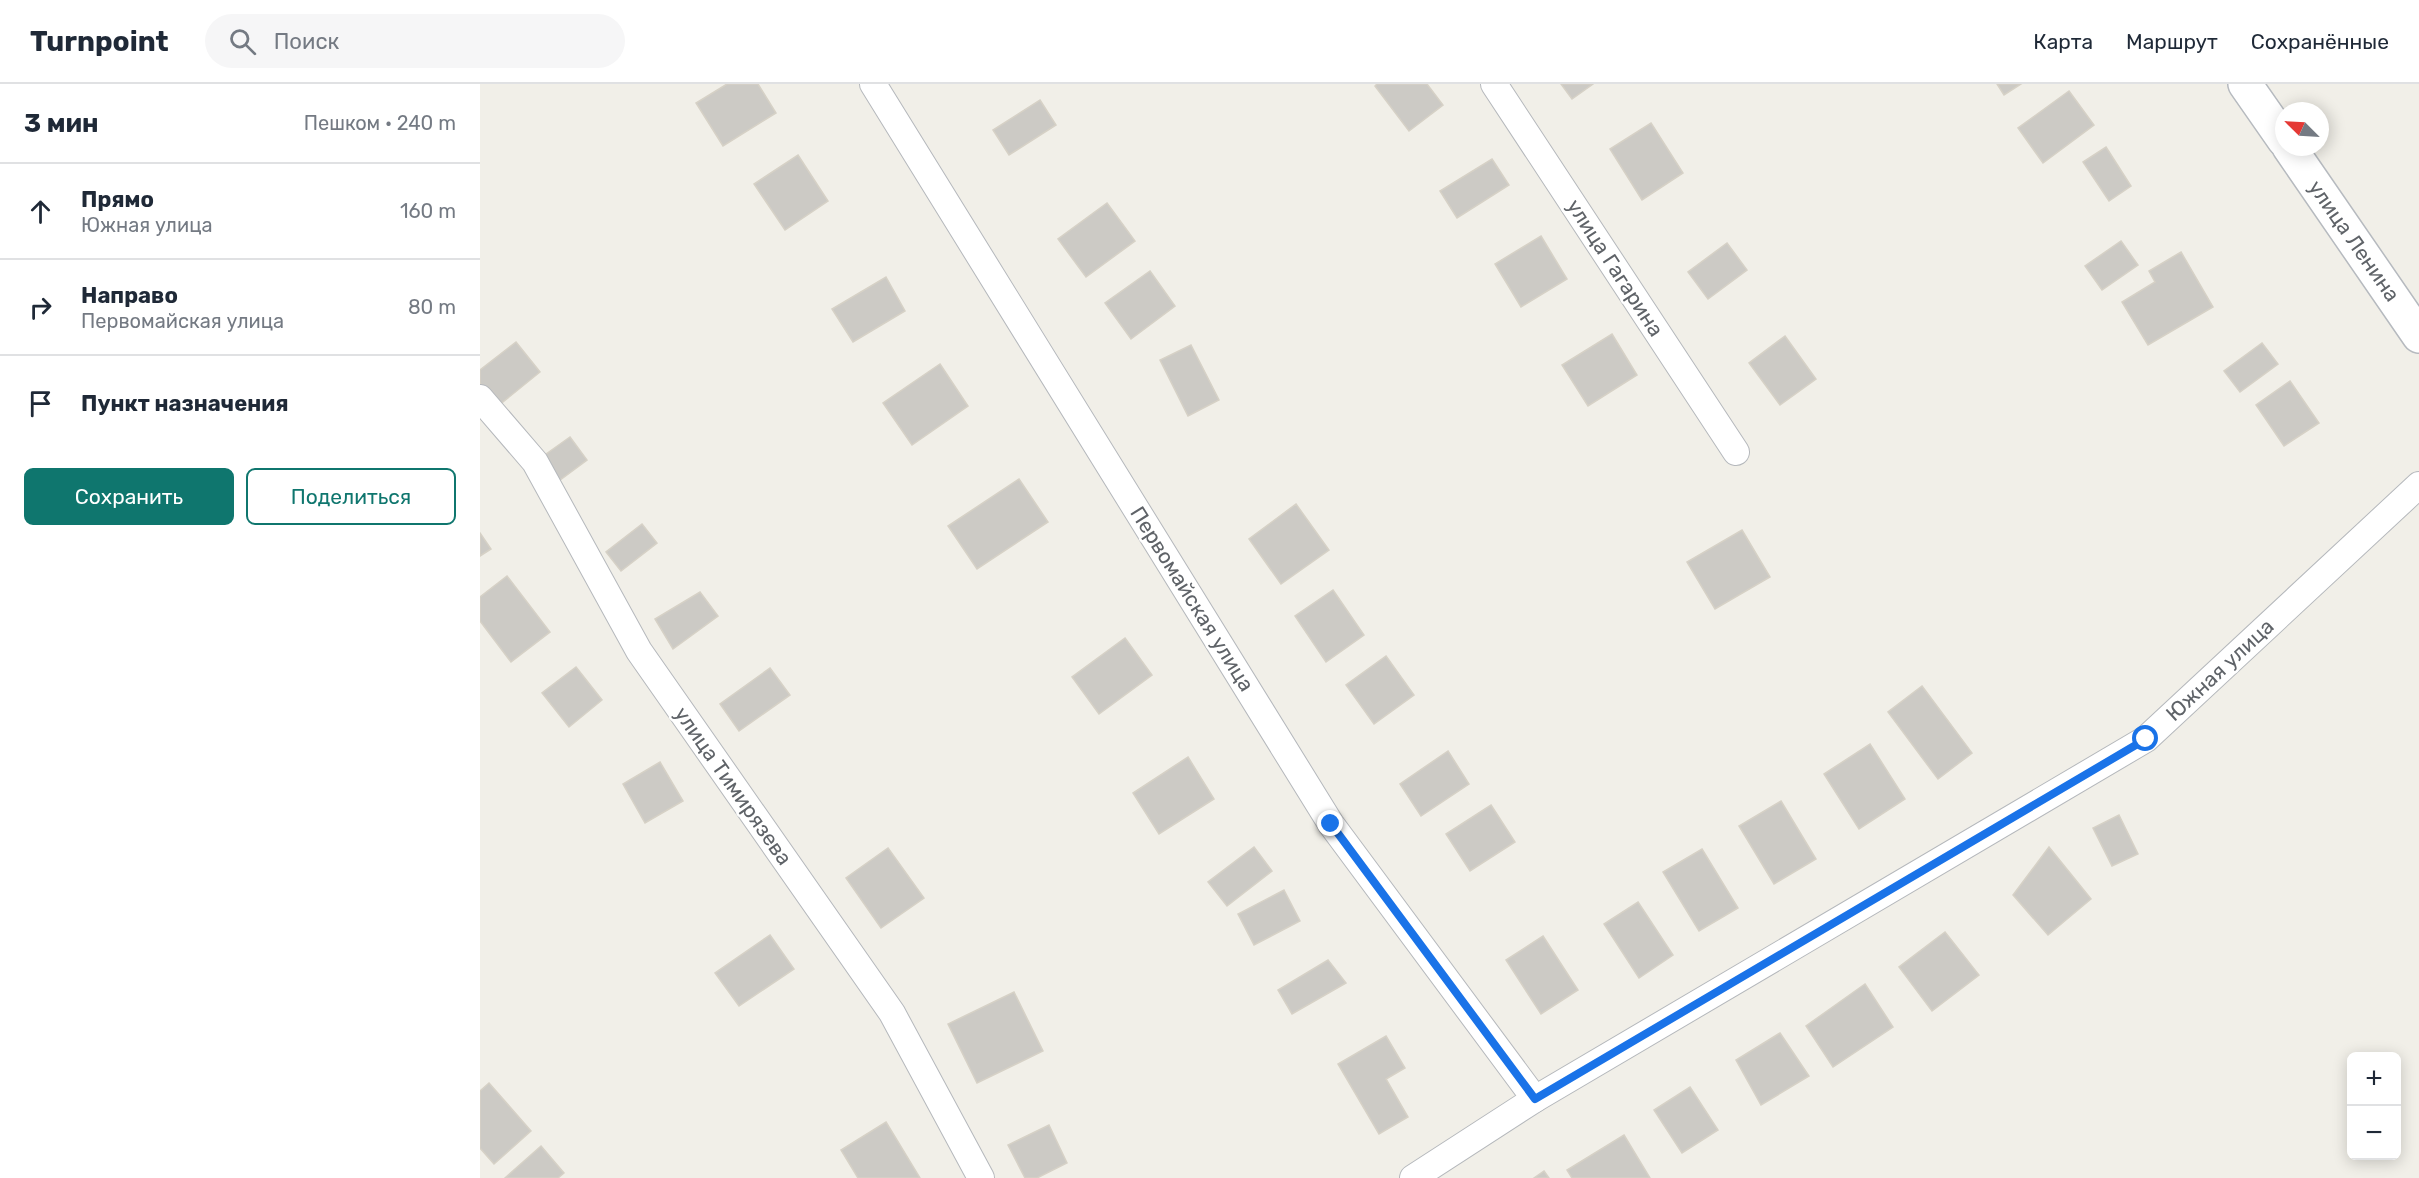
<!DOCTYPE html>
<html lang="ru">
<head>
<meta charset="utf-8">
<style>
	:root { --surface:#fff; --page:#f6f6f7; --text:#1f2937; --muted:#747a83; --line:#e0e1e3; --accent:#0f766e }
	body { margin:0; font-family:Rubik,sans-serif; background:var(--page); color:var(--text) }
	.controls { position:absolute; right:18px; bottom:18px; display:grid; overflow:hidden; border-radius:9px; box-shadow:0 3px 15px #0003 }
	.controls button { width:54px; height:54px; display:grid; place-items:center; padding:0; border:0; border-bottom:2px solid var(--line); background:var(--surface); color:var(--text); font:30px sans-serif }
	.compass { position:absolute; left:1795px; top:18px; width:54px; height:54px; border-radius:50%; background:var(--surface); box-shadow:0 3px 15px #0003; rotate:294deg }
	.stop { position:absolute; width:18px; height:18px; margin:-14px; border:4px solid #1a73e8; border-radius:50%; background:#fff }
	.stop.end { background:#1a73e8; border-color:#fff; box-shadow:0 2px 6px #0008 }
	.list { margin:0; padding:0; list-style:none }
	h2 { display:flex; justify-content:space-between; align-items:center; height:78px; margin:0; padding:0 24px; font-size:26px }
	h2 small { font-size:20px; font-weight:400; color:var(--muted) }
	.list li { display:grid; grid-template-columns:39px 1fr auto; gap:18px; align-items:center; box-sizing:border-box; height:96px; padding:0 24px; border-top:2px solid var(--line) }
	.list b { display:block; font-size:22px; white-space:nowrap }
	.list p { margin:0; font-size:20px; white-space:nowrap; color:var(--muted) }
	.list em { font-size:20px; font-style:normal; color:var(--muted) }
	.actions { display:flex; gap:12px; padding:18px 24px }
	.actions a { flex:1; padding:14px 0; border:2px solid var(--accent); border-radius:9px; text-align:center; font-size:21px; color:var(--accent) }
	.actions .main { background:var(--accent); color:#fff }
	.icon { flex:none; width:33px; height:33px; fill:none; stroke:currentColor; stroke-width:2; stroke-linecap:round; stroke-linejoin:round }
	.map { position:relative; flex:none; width:1939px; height:1094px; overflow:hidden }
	header { display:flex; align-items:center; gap:36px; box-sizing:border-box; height:84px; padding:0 30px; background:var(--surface); border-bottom:2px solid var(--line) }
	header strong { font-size:28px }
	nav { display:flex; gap:33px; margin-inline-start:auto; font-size:21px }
	.search { width:420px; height:54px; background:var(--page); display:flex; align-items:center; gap:15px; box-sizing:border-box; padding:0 21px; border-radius:33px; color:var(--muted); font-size:22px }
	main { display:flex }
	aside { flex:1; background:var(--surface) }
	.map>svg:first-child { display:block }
</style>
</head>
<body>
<header>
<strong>Turnpoint</strong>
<div class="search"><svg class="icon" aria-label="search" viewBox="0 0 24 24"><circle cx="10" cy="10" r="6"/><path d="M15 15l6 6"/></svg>Поиск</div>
<nav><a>Карта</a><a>Маршрут</a><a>Сохранённые</a></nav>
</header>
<main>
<aside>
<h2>3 мин<small>Пешком · 240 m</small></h2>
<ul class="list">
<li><svg class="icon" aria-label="ahead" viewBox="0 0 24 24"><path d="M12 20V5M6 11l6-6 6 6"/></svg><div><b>Прямо</b><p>Южная улица</p></div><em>160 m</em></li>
<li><svg class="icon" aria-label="right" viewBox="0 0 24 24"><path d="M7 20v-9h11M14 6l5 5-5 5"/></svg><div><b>Направо</b><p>Первомайская улица</p></div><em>80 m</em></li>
<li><svg class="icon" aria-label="arrive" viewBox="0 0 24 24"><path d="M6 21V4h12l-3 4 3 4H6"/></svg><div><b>Пункт назначения</b></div></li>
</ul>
<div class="actions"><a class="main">Сохранить</a><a>Поделиться</a></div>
</aside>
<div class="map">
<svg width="1939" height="1094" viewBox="0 0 1939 1094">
	<rect width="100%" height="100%" fill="#f1efe8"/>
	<g fill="#cccac5" stroke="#d6d1c6" stroke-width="1.5">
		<polygon points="247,0 278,0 296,29 243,62 216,19"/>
		<polygon points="897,0 947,0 963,21 929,47 895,2"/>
		<polygon points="1081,0 1113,0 1092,15"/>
		<polygon points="1517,0 1541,0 1524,11"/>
		<polygon points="1589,7 1614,41 1563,79 1538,44"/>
		<polygon points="560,16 576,41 529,71 513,46"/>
		<polygon points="1171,39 1203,89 1162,116 1130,65"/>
		<polygon points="1626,63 1651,102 1629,117 1603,78"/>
		<polygon points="318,71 348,117 305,146 274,100"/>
		<polygon points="1012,75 1029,101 977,134 960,107"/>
		<polygon points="627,119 655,157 606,193 578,155"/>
		<polygon points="1061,152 1087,195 1041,223 1015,180"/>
		<polygon points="1641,157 1658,181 1622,206 1605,182"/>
		<polygon points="1247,159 1267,186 1228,215 1208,188"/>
		<polygon points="1701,168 1733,223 1668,261 1642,218 1675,198 1669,187"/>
		<polygon points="670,187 695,222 651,255 625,219"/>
		<polygon points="406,193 425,227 373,258 352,225"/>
		<polygon points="1132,250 1157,291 1108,322 1082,281"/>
		<polygon points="1305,252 1336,295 1300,321 1269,279"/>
		<polygon points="36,258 60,288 18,322 0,299 0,286"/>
		<polygon points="1782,259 1798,280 1760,308 1744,287"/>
		<polygon points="711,261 739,316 708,332 680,276"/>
		<polygon points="460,280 488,322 432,361 403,319"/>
		<polygon points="1810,297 1839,339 1804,362 1776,321"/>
		<polygon points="90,353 107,376 72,402 55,378"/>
		<polygon points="539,395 568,438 497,485 468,442"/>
		<polygon points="816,420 849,466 801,500 769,455"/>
		<polygon points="162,440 177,459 141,487 126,468"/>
		<polygon points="1262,446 1290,493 1235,525 1207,478"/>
		<polygon points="0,449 11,465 0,472"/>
		<polygon points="27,492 70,548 31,578 0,537 0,513"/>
		<polygon points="853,506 884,551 846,578 815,532"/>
		<polygon points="220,508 238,532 193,565 175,535"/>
		<polygon points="645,554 672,591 619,630 592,593"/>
		<polygon points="906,572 934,611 894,640 866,601"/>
		<polygon points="96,583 122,616 89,643 62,609"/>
		<polygon points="290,584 310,611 259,647 240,620"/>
		<polygon points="1442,602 1492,669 1458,695 1408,628"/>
		<polygon points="1390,660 1425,715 1379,745 1344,690"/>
		<polygon points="968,667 989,700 941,732 920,700"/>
		<polygon points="708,673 734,715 679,750 653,709"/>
		<polygon points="180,678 203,717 165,739 143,700"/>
		<polygon points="1301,717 1336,775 1294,800 1259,742"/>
		<polygon points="1011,721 1035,758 990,787 966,750"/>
		<polygon points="1639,731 1658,770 1632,782 1613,744"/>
		<polygon points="774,763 792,787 747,822 728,798"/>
		<polygon points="1569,763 1611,815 1568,851 1533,811"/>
		<polygon points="408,764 444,814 401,844 366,794"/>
		<polygon points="1222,765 1258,824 1219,847 1183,788"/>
		<polygon points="804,806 820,837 774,861 758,830"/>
		<polygon points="1158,818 1193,871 1159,894 1124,840"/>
		<polygon points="1465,848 1499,891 1452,927 1419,883"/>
		<polygon points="290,851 314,885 259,922 235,889"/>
		<polygon points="1063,852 1098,906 1061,930 1026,876"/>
		<polygon points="848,876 866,899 812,930 798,906"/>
		<polygon points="1385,900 1413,943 1353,983 1326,942"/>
		<polygon points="534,908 563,967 497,999 468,940"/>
		<polygon points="1300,949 1329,992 1281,1021 1256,976"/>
		<polygon points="906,952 925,984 906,995 928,1033 899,1050 858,980"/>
		<polygon points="9,999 51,1047 14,1080 0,1064 0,1007"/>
		<polygon points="1210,1003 1238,1046 1202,1069 1174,1026"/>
		<polygon points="406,1038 440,1094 378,1094 361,1066"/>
		<polygon points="569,1041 587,1079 557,1094 545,1094 528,1061"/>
		<polygon points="1144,1051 1170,1094 1092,1094 1087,1086"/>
		<polygon points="61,1062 84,1089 78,1094 25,1094"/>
		<polygon points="1064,1087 1069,1094 1054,1094"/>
	</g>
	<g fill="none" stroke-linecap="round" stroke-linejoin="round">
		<g stroke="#b5b8bc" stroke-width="28">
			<g id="street">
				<polyline points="393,0 851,740 1055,1015"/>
				<polyline points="1014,0 1256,368"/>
				<polyline points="0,314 55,378 159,567 412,929 501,1094"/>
				<polyline points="933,1094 1055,1015 1666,655 1939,401"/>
			</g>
		</g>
		<g stroke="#b6babf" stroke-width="36">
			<g id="secondary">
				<polyline points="1765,0 1804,56"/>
				<polyline points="1809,63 1939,252"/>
			</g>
		</g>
		<use href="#street" stroke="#fff" stroke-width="26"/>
		<use href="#secondary" stroke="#fff" stroke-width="33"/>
	</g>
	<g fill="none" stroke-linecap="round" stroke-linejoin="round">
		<polyline stroke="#1a73e8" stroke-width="8" points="851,740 1055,1015 1666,655"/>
	</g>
	<g text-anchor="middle" stroke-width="5" stroke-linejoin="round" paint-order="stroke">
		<g font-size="21" fill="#5f6368" stroke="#fff">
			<text transform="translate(1874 157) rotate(55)" y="7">улица Ленина</text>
			<text transform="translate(1135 184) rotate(57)" y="7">улица Гагарина</text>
			<text transform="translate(712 515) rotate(58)" y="7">Первомайская улица</text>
			<text transform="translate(1740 586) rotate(-43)" y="7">Южная улица</text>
			<text transform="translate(253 702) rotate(55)" y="7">улица Тимирязева</text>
		</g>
	</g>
</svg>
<div class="controls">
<button>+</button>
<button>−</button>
</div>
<svg class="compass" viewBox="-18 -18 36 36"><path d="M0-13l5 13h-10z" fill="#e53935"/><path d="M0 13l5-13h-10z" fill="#747a83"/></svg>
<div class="stop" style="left:1666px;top:655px"></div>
<div class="stop end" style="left:851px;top:740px"></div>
</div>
</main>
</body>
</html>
